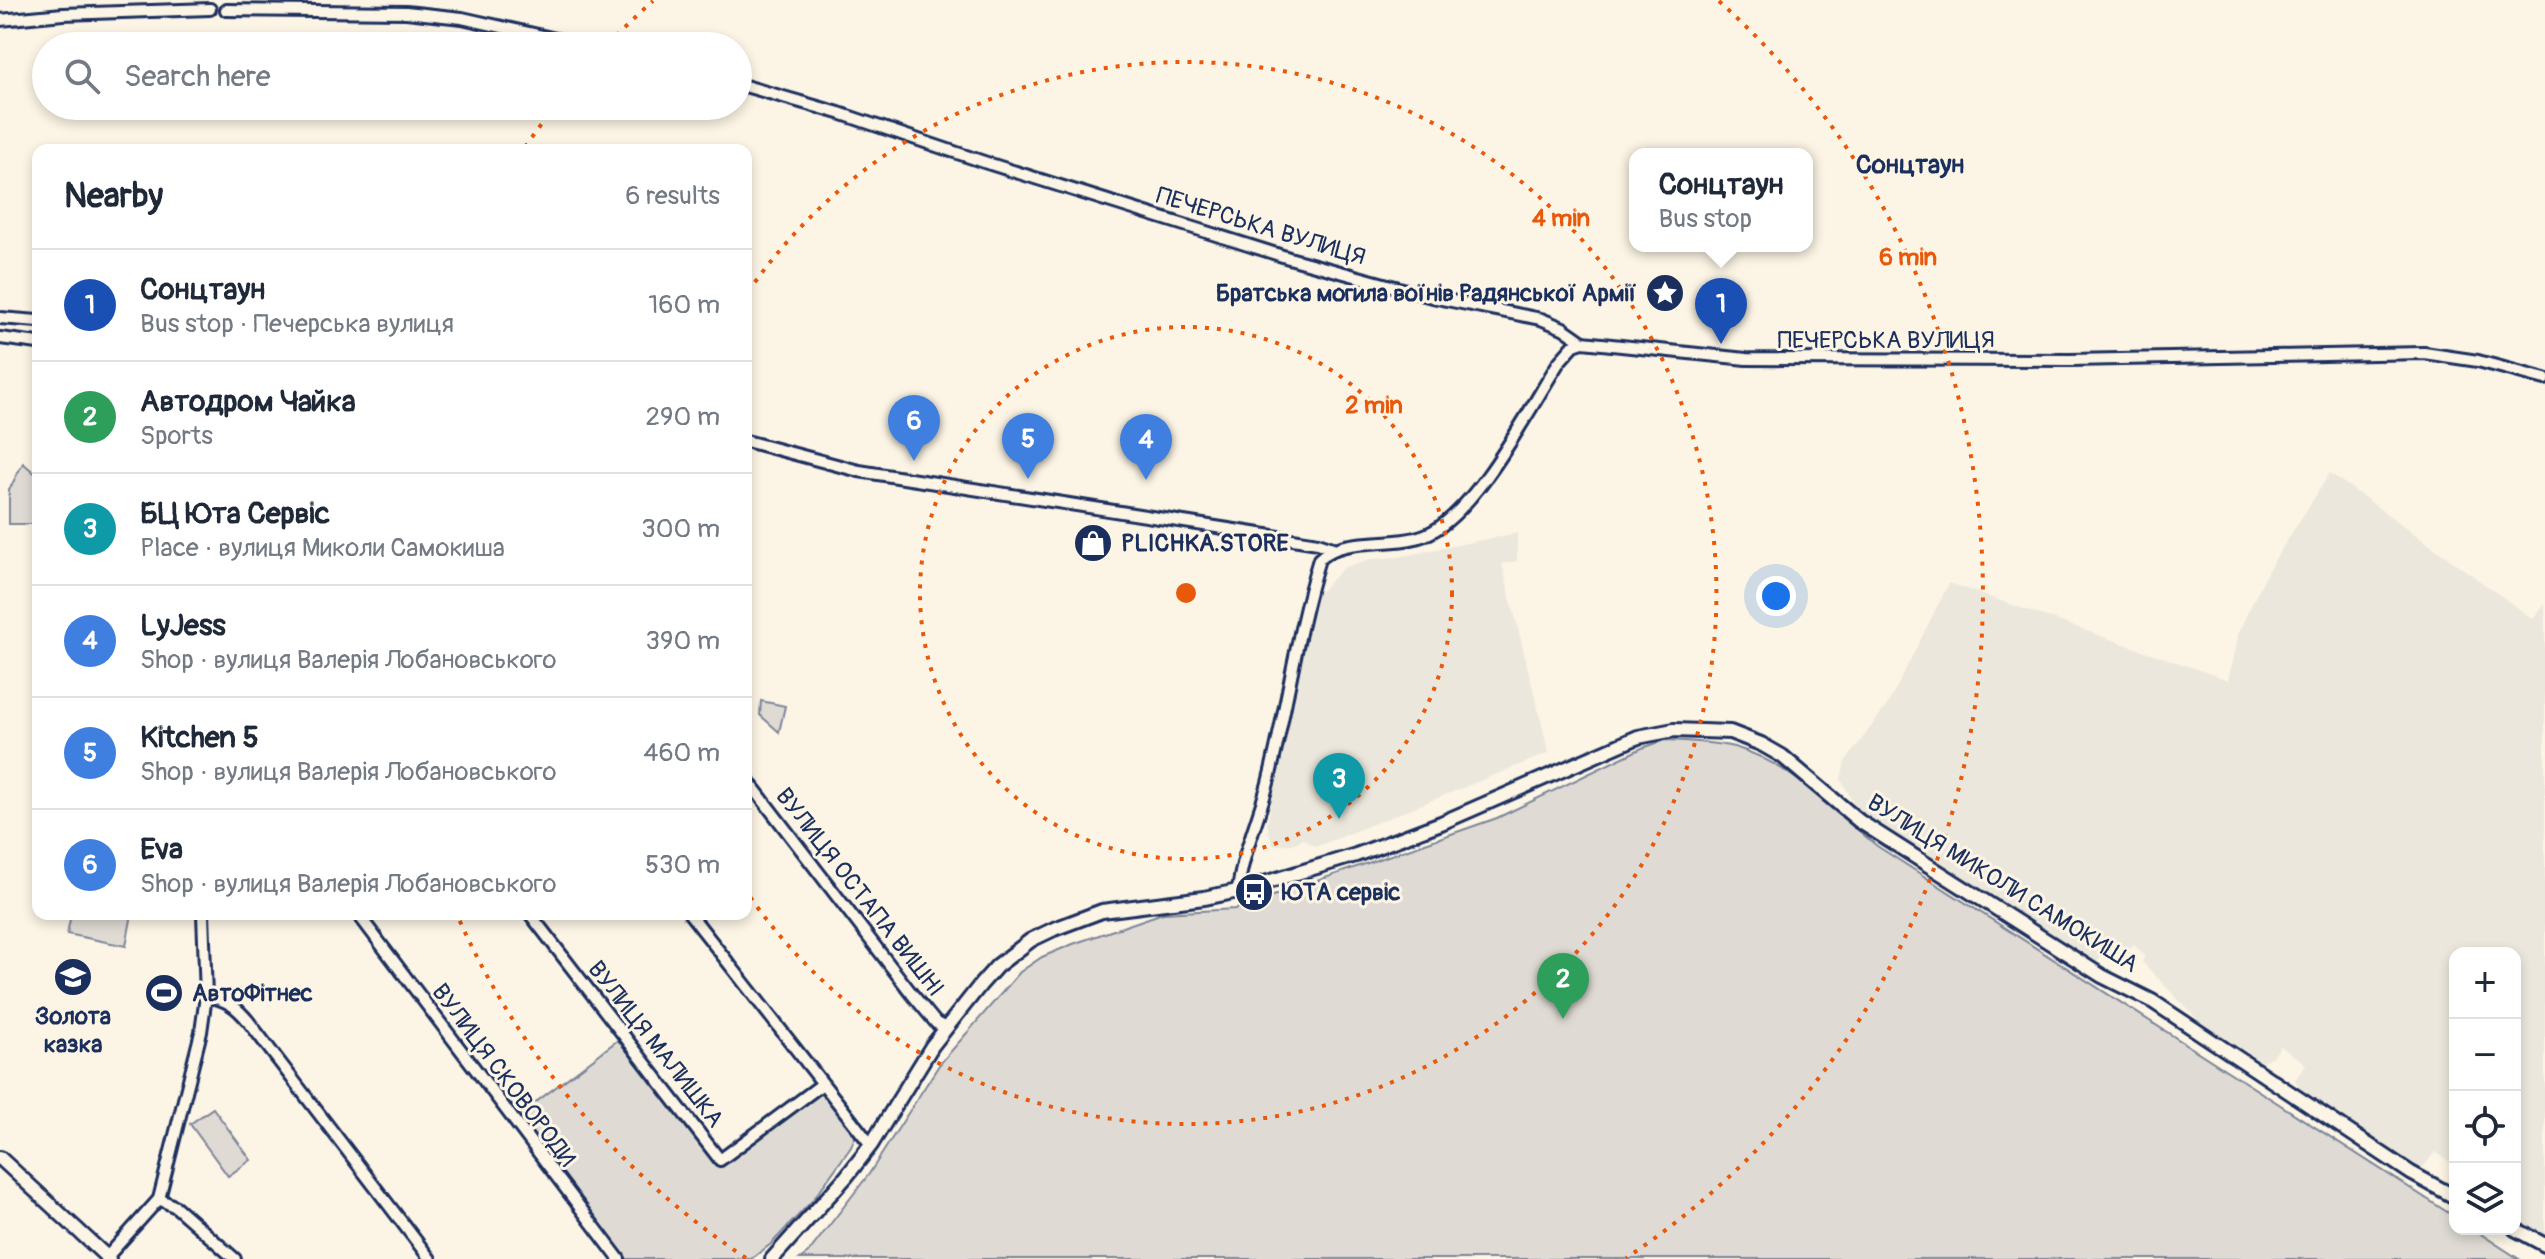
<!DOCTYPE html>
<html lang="en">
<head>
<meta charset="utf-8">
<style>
	:root { --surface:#fff; --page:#f6f6f7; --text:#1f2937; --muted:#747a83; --line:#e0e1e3; --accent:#b45309 }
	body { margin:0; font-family:Pangolin,sans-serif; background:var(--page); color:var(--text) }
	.controls { position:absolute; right:24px; bottom:24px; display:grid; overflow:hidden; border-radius:16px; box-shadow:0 4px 12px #0003 }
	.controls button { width:72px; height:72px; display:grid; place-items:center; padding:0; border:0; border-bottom:2px solid var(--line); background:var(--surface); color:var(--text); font:40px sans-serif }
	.you { position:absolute; left:1776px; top:596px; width:28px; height:28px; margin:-20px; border:6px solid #fff; border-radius:50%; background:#1a73e8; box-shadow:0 0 0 12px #1a73e833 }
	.badge { display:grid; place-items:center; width:52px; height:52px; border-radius:50%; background:var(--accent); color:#fff; font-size:26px; font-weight:700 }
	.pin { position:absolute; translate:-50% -66px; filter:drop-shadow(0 2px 4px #0008) }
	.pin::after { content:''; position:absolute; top:42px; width:28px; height:24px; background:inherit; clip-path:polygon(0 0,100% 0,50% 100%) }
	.popup { position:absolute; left:1629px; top:148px; width:184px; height:104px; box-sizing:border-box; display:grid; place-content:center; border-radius:16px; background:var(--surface); filter:drop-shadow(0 2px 6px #0005); font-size:26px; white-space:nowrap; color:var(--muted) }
	.popup b { font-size:30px; color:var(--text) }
	.popup::after { content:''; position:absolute; left:50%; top:100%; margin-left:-16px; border:16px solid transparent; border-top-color:var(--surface) }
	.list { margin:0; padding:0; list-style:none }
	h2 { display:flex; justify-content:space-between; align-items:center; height:104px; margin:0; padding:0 32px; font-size:34px }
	h2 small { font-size:26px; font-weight:400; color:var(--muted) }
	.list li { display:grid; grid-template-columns:52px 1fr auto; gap:24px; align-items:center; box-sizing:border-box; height:112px; padding:0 32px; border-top:2px solid var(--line) }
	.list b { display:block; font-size:30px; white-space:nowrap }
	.list p { margin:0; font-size:26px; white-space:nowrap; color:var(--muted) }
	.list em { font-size:26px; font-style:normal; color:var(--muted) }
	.icon { flex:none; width:44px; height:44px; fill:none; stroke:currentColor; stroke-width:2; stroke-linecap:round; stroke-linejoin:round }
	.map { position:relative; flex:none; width:2545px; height:1259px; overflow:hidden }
	.search { position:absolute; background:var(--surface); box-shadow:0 4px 12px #0003; left:32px; top:32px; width:720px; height:88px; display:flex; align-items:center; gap:20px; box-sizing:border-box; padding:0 28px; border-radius:44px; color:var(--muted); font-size:30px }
	.panel { position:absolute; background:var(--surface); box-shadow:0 4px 12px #0003; left:32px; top:144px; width:720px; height:776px; border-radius:16px }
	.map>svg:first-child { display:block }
</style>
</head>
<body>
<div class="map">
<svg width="2545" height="1259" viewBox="0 0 2545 1259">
	<rect width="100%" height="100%" fill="#fcf5e5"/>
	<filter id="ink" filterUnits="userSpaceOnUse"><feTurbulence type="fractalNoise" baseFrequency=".0125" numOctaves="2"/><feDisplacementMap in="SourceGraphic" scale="16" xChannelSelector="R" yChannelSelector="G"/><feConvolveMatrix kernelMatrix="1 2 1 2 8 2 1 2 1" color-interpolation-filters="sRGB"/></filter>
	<g filter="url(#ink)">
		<g fill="#ece7dc">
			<polygon points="2330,473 2533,619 2545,603 2545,1236 2515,1220 2515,953 2455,953 2455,1189 2450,1186 2452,1163 2435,1152 2421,1170 2302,1091 2295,1080 2306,1064 2280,1046 2275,1054 2262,1062 2200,1022 2142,962 2145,956 2133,944 2128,950 2112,939 2096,964 1863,814 1851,799 1841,779 1845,762 1888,704 1949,583 2228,680 2238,633 2267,572"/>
			<polygon points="1517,533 1517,561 1502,564 1549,753 1316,847 1304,839 1292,844 1273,845 1267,824 1314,598 1343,568 1370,559 1398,557"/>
		</g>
		<g fill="#dfdbd4" stroke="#7d8599" stroke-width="2">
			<polygon points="23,463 38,476 38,524 9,524 9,490"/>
			<polygon points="761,701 785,706 779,732 760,715"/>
			<path d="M1666,740C1689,741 1712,742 1734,747C1789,762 1834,811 1877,846L2455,1217V1229H2473L2519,1259H800L808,1253L869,1174L939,1065L1020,972L1042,957L1073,944L1163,913L1236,909L1497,818L1642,748Z"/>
			<polygon points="71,914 132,914 126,946 67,934"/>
			<polygon points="618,1040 720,1167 817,1093 825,1094 851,1126 855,1137 851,1147 812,1201 771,1244 751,1259 626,1259 519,1115"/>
			<polygon points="213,1108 251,1160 228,1176 190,1124"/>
		</g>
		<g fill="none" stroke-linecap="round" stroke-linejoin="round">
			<g stroke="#1b2f5e" stroke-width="16">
				<g id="minor">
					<polyline points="226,10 406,12 462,18 587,46"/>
					<polyline points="0,20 63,14 210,9"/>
					<polyline points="738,84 839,113 984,162 1289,258 1432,297 1541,319 1563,328 1583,342 1746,359 2070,360 2424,353 2478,361 2545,379"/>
					<polyline points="0,318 38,321"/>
					<polyline points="0,338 38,343"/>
					<polyline points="746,441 859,471 1318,543 1333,548"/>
					<polyline points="746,778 912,994 936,1023 946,1028"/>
					<path d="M1238,891C1242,853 1260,816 1269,779C1287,706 1297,631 1319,559C1344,535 1392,548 1425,535C1474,516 1530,408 1559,362L1574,345L1583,342"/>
					<polyline points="358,914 619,1259"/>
					<polyline points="530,914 720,1160 821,1085"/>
					<polyline points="690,914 871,1145"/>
					<path d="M206,996C226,999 236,1006 249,1022L430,1259"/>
					<polyline points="159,1199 176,1207 235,1259"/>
					<polyline points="107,1257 159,1199 201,1032 206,996 203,914"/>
				</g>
			</g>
			<g stroke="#1b2f5e" stroke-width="18">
				<g id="tertiary">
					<polyline points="0,1158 109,1259"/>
					<polyline points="2515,1229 2545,1245"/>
					<polyline points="772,1259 846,1177 871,1145 932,1046 981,984 997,966 1031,940 1054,929 1102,911 1204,898 1238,891 1356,855 1441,823 1638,737 1674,730 1730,732 1761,744 1782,756 1859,821 2102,976 2152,1001 2411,1173 2455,1197"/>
				</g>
			</g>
			<use href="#minor" stroke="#fcf5e5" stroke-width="10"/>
			<use href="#tertiary" stroke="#fcf5e5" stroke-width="12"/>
		</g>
	</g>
	<g fill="none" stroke="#e8590c" stroke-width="4" stroke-dasharray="4 8">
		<circle cx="1186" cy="593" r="266"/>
		<path d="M748 292A531 531 0 1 1 748 894"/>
		<path d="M746 1258A797 797 0 0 1 458 917M525 147A797 797 0 0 1 554 108M608 44A797 797 0 0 1 653 1M1719 1A797 797 0 0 1 1626 1258"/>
	</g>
	<defs>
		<g id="sight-disc" transform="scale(2)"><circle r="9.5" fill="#1b2f5e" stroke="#fcf5e5"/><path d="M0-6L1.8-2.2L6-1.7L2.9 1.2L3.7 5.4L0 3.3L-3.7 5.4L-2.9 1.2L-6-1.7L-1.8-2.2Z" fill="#fff"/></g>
		<g id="shop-disc" transform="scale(2)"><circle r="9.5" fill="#1b2f5e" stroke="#fcf5e5"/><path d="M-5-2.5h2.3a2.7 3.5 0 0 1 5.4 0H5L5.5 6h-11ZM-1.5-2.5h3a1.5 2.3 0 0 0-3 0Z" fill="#fff"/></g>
		<g id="bus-disc" transform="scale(2)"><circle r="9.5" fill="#1b2f5e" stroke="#fcf5e5"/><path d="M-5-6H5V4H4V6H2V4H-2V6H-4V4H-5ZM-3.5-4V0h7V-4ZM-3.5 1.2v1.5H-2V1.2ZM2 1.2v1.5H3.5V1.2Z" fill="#fff"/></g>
		<g id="school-disc" transform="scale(2)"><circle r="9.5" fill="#1b2f5e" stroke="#fcf5e5"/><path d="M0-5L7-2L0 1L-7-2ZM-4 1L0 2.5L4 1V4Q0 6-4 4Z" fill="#fff"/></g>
		<g id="stadium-disc" transform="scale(2)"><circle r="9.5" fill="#1b2f5e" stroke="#fcf5e5"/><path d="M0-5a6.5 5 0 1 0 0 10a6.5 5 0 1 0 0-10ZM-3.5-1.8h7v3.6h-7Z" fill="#fff"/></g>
	</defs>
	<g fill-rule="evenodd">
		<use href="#sight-disc" x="1665" y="293"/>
		<use href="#shop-disc" x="1093" y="543"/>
		<use href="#bus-disc" x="1254" y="892"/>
		<use href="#school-disc" x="73" y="977"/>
		<use href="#stadium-disc" x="164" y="993"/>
	</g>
	<g text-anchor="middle" stroke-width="6" stroke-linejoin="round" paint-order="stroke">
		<g font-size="24" fill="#1b2f5e" stroke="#fcf5e5">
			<text transform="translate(1261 226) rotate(17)" y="8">ПЕЧЕРСЬКА ВУЛИЦЯ</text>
			<text x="1886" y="348">ПЕЧЕРСЬКА ВУЛИЦЯ</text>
			<text transform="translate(2003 883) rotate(32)" y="8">ВУЛИЦЯ МИКОЛИ САМОКИША</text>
			<text transform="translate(860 892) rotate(52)" y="8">ВУЛИЦЯ ОСТАПА ВИШНІ</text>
			<text transform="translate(656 1044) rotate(52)" y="8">ВУЛИЦЯ МАЛИШКА</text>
			<text transform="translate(504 1075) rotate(53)" y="8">ВУЛИЦЯ СКОВОРОДИ</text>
		</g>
		<g font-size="24" font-weight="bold" fill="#1b2f5e" stroke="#fcf5e5" text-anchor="start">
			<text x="1637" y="301" text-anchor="end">Братська могила воїнів Радянської Армії</text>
			<text x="1121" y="551">PLICHKA.STORE</text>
			<text x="1282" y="900">ЮТА сервіс</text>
			<text x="192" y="1001">АвтоФітнес</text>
			<text x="73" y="1024" text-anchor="middle">Золота<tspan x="73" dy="28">казка</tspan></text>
		</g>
		<g font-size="26" font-weight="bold" fill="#1b2f5e" stroke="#fcf5e5">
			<text x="1910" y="173">Сонцтаун</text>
		</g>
	</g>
	<circle cx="1186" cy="593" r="12" fill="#e8590c" stroke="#fcf5e5" stroke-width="4"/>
	<g font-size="24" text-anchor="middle" font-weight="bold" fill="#e8590c" stroke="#fcf5e5" stroke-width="6" stroke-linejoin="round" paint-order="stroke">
		<text x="1561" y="226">4 min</text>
		<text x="1908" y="265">6 min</text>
		<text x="1374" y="413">2 min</text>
	</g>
</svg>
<div class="controls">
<button>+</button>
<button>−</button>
<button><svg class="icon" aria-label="locate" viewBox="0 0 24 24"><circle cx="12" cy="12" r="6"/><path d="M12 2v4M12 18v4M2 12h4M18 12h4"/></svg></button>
<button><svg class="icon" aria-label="layers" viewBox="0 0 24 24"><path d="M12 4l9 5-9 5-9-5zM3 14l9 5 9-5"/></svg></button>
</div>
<div class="you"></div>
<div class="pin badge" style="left:1721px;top:344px;background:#1a4fb4">1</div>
<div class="popup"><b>Сонцтаун</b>Bus stop</div>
<div class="pin badge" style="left:1563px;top:1019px;background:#2e9e5b">2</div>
<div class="pin badge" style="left:1339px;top:819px;background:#0f9aa8">3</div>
<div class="pin badge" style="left:1146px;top:480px;background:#3f7fe0">4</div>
<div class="pin badge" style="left:1028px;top:479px;background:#3f7fe0">5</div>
<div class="pin badge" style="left:914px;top:461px;background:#3f7fe0">6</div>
<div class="search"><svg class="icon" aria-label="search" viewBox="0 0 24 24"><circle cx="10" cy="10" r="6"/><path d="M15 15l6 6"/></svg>Search here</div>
<section class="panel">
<h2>Nearby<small>6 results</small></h2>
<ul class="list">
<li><span class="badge" style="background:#1a4fb4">1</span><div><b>Сонцтаун</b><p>Bus stop · Печерська вулиця</p></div><em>160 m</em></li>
<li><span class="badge" style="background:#2e9e5b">2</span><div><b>Автодром Чайка</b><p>Sports</p></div><em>290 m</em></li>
<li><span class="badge" style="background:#0f9aa8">3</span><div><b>БЦ Юта Сервіс</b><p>Place · вулиця Миколи Самокиша</p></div><em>300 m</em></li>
<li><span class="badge" style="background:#3f7fe0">4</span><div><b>LyJess</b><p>Shop · вулиця Валерія Лобановського</p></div><em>390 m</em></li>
<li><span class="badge" style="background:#3f7fe0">5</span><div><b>Kitchen 5</b><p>Shop · вулиця Валерія Лобановського</p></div><em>460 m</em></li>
<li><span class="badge" style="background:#3f7fe0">6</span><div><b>Eva</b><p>Shop · вулиця Валерія Лобановського</p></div><em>530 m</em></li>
</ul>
</section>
</div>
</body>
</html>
